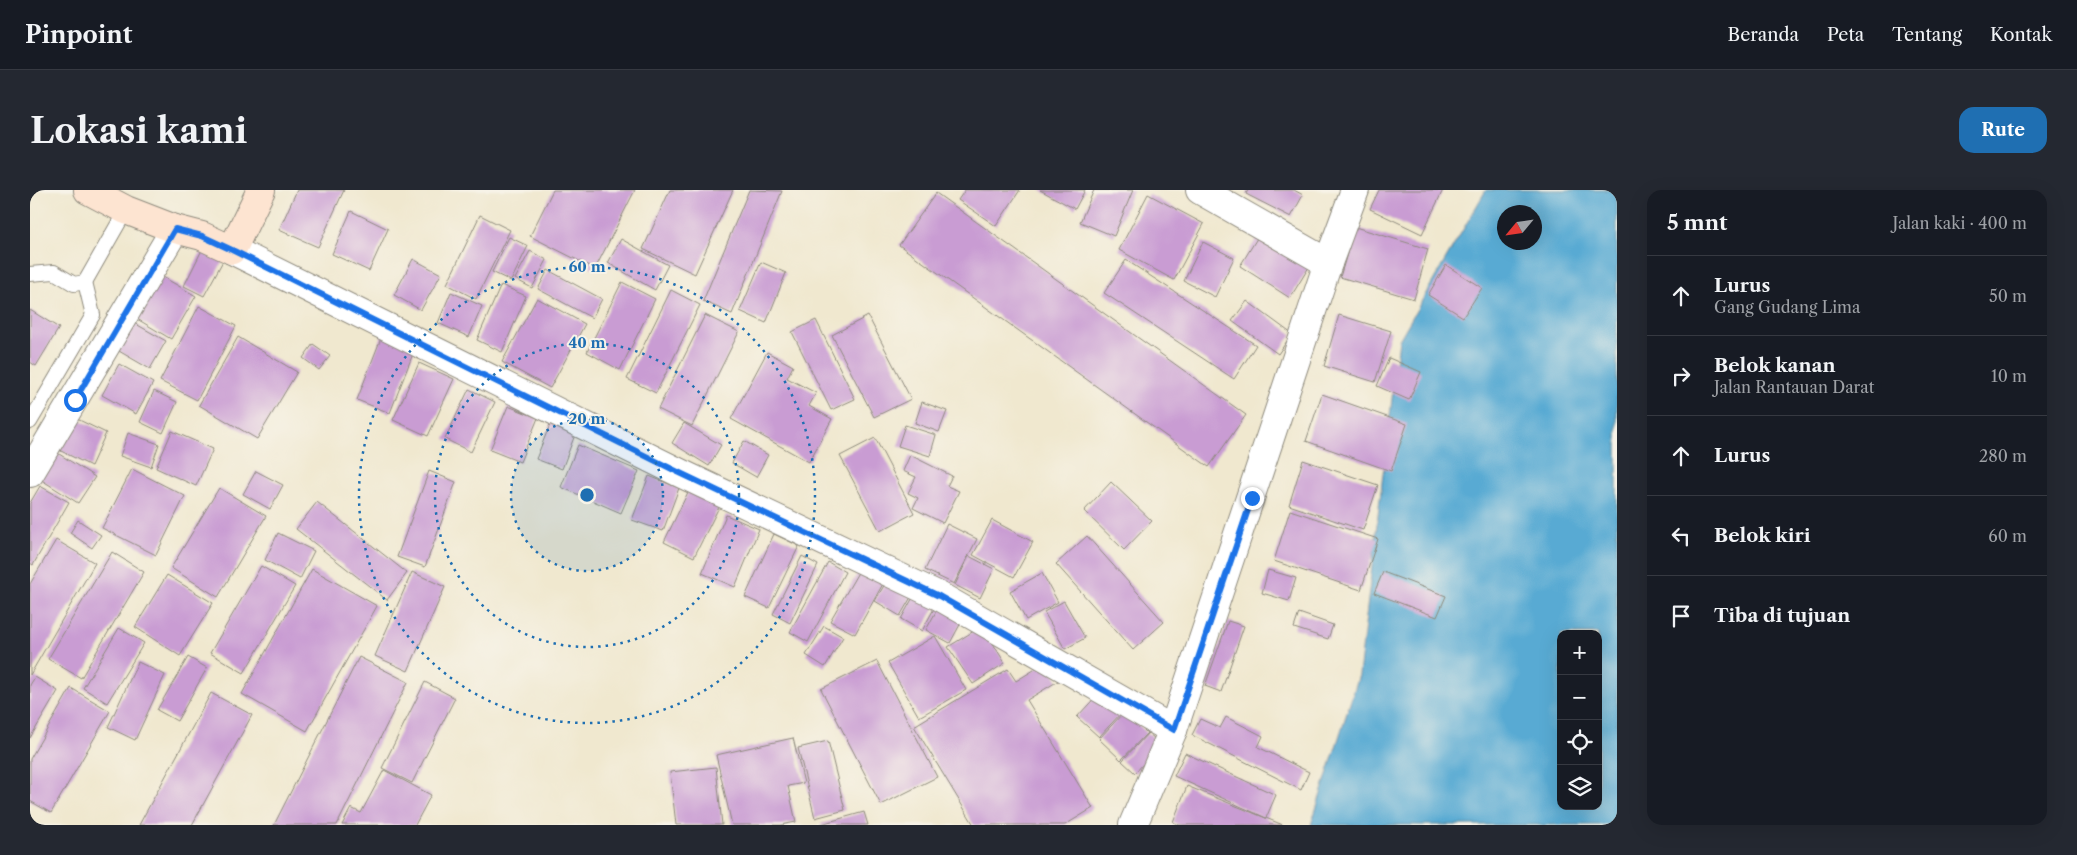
<!DOCTYPE html>
<html lang="id">
<head>
<meta charset="utf-8">
<style>
	:root { --surface:#171b24; --page:#242831; --text:#f1f3f6; --muted:#9ea1a6; --line:#363941; --accent:#1f6fb2 }
	body { margin:0; font-family:"Libre Caslon Text",serif; background:var(--page); color:var(--text) }
	.controls { position:absolute; right:15px; bottom:15px; display:grid; overflow:hidden; border-radius:10px; box-shadow:0 5px 20px #0002 }
	.controls button { width:45px; height:45px; display:grid; place-items:center; padding:0; border:0; border-bottom:1px solid var(--line); background:var(--surface); color:var(--text); font:25px sans-serif }
	.compass { position:absolute; left:1467px; top:15px; width:45px; height:45px; border-radius:50%; background:var(--surface); box-shadow:0 5px 20px #0002; rotate:241deg }
	.stop { position:absolute; width:15px; height:15px; margin:-11px; border:4px solid #1a73e8; border-radius:50%; background:#fff }
	.stop.end { background:#1a73e8; border-color:#fff; box-shadow:0 1px 5px #0008 }
	.list { margin:0; padding:0; list-style:none }
	h2 { display:flex; justify-content:space-between; align-items:center; height:65px; margin:0; padding:0 20px; font-size:21px }
	h2 small { font-size:16px; font-weight:400; color:var(--muted) }
	.list li { display:grid; grid-template-columns:32px 1fr auto; gap:15px; align-items:center; box-sizing:border-box; height:80px; padding:0 20px; border-top:1px solid var(--line) }
	.list b { display:block; font-size:19px; white-space:nowrap }
	.list p { margin:0; font-size:16px; white-space:nowrap; color:var(--muted) }
	.list em { font-size:16px; font-style:normal; color:var(--muted) }
	.icon { flex:none; width:28px; height:28px; fill:none; stroke:currentColor; stroke-width:2; stroke-linecap:round; stroke-linejoin:round }
	.map { position:relative; flex:none; width:1587px; height:635px; overflow:hidden; border-radius:15px }
	header { display:flex; align-items:center; gap:30px; box-sizing:border-box; height:70px; padding:0 25px; background:var(--surface); border-bottom:1px solid var(--line) }
	header strong { font-size:24px }
	nav { display:flex; gap:28px; margin-inline-start:auto; font-size:18px }
	.intro { display:flex; align-items:center; justify-content:space-between; box-sizing:border-box; height:120px; padding:0 30px }
	h1 { margin:0; font-size:35px }
	.button { padding:12px 22px; border-radius:15px; background:var(--accent); color:#fff; font-size:18px; font-weight:700 }
	main { display:flex; gap:30px; padding:0 30px }
	aside { flex:1; background:var(--surface); border-radius:15px; box-shadow:0 5px 20px #0002 }
	.map>svg:first-child { display:block }
</style>
</head>
<body>
<header>
<strong>Pinpoint</strong>
<nav><a>Beranda</a><a>Peta</a><a>Tentang</a><a>Kontak</a></nav>
</header>
<div class="intro"><h1>Lokasi kami</h1><a class="button">Rute</a></div>
<main>
<div class="map">
<svg width="1587" height="635" viewBox="0 0 1587 635">
	<rect width="100%" height="100%" fill="#f7f3e8"/>
	<filter id="ink" filterUnits="userSpaceOnUse"><feTurbulence type="fractalNoise" baseFrequency=".02" numOctaves="2"/><feDisplacementMap in="SourceGraphic" scale="10" xChannelSelector="R" yChannelSelector="G"/><feConvolveMatrix kernelMatrix="1 2 1 2 8 2 1 2 1" color-interpolation-filters="sRGB"/></filter>
	<filter id="wash" filterUnits="userSpaceOnUse"><feTurbulence type="fractalNoise" baseFrequency=".0096" numOctaves="4" result="noise"/><feDisplacementMap in="SourceGraphic" scale="20" xChannelSelector="R" yChannelSelector="G"/><feGaussianBlur stdDeviation="1.12" result="paint"/><feColorMatrix in="noise" values="0 0 0 0 0 0 0 0 0 0 0 0 0 0 0 0 0 1.4 0 .05"/><feComposite in="paint" operator="in"/></filter>
	<g filter="url(#wash)">
		<rect width="100%" height="100%" fill="#f0e8cf"/>
		<path fill="#58aad3" stroke="#426a7f" fill-rule="evenodd" d="M1456,0H1587V635H1281L1329,485L1369,150ZM1474,22H1504V52H1474ZM1531,444H1568V616H1531Z"/>
		<g id="blocks">
			<g fill="#c99cd3">
				<polygon points="267,0 314,0 288,57 249,40"/>
				<polygon points="523,0 605,0 565,79 500,46"/>
				<polygon points="640,0 703,0 665,84 613,59"/>
				<polygon points="719,0 752,1 702,124 673,111"/>
				<polygon points="935,0 990,0 966,36 928,10"/>
				<polygon points="1010,0 1055,0 1045,19"/>
				<polygon points="1064,0 1103,0 1084,46 1050,32"/>
				<polygon points="1218,0 1264,0 1273,5 1261,27 1216,4"/>
				<polygon points="1349,0 1413,0 1392,44 1340,19"/>
				<polygon points="906,3 1216,225 1179,277 869,55"/>
				<polygon points="1118,4 1174,34 1144,90 1089,60"/>
				<polygon points="321,21 358,39 339,81 302,64"/>
				<polygon points="450,25 480,40 446,109 417,94"/>
				<polygon points="1325,37 1398,59 1384,109 1310,87"/>
				<polygon points="1229,45 1279,77 1260,108 1210,76"/>
				<polygon points="479,47 498,56 481,91 462,82"/>
				<polygon points="591,49 638,75 625,100 578,73"/>
				<polygon points="1173,52 1204,68 1185,107 1154,91"/>
				<polygon points="174,56 195,67 174,106 154,96"/>
				<polygon points="500,61 517,70 502,98 485,89"/>
				<polygon points="383,69 411,84 391,120 364,105"/>
				<polygon points="1096,70 1226,155 1204,189 1074,103"/>
				<polygon points="731,72 756,83 736,133 710,121"/>
				<polygon points="1416,75 1452,98 1433,127 1398,105"/>
				<polygon points="518,80 572,109 562,128 508,99"/>
				<polygon points="126,83 166,106 141,149 102,126"/>
				<polygon points="592,92 625,109 590,180 557,162"/>
				<polygon points="471,95 496,106 472,162 447,150"/>
				<polygon points="641,100 670,115 626,203 597,189"/>
				<polygon points="421,102 452,116 439,147 408,133"/>
				<polygon points="507,108 555,134 520,198 472,172"/>
				<polygon points="1217,111 1262,144 1248,164 1202,131"/>
				<polygon points="169,116 206,136 167,210 130,191"/>
				<polygon points="0,120 29,138 6,176 0,172"/>
				<polygon points="675,125 709,142 662,236 628,219"/>
				<polygon points="1309,125 1361,141 1345,192 1294,176"/>
				<polygon points="838,126 881,209 844,227 802,145"/>
				<polygon points="97,129 136,151 120,179 82,157"/>
				<polygon points="786,130 825,209 801,220 762,142"/>
				<polygon points="353,143 386,156 360,223 327,210"/>
				<polygon points="208,147 267,182 227,249 169,215"/>
				<polygon points="283,154 300,166 289,180 273,168"/>
				<polygon points="737,162 763,176 757,188 786,203 779,216 802,229 779,272 701,229"/>
				<polygon points="1359,168 1391,182 1379,210 1347,196"/>
				<polygon points="389,173 424,189 398,246 363,230"/>
				<polygon points="89,174 123,193 106,224 72,205"/>
				<polygon points="439,199 465,212 441,262 415,249"/>
				<polygon points="124,201 147,212 133,243 110,232"/>
				<polygon points="1292,204 1377,234 1361,281 1276,251"/>
				<polygon points="892,212 917,221 909,242 885,233"/>
				<polygon points="478,216 508,228 490,272 460,260"/>
				<polygon points="43,227 76,243 61,276 27,259"/>
				<polygon points="521,232 546,242 532,279 506,269"/>
				<polygon points="654,233 691,255 679,276 642,253"/>
				<polygon points="875,235 906,245 900,266 868,256"/>
				<polygon points="142,241 183,259 166,296 126,278"/>
				<polygon points="98,243 129,254 121,277 90,266"/>
				<polygon points="845,248 884,323 850,341 810,266"/>
				<polygon points="714,251 738,265 726,287 702,273"/>
				<polygon points="548,255 609,281 591,323 531,297"/>
				<polygon points="26,262 65,287 48,313 10,289"/>
				<polygon points="880,265 922,286 917,296 929,301 913,333 883,318 888,308 878,303 886,287 873,281"/>
				<polygon points="1273,270 1348,295 1333,340 1259,315"/>
				<polygon points="102,279 155,306 126,365 72,338"/>
				<polygon points="226,281 253,295 240,319 213,304"/>
				<polygon points="399,281 426,292 395,377 367,367"/>
				<polygon points="619,286 649,298 633,341 602,330"/>
				<polygon points="1081,292 1122,331 1094,360 1054,321"/>
				<polygon points="10,296 39,312 3,375 0,373 0,313"/>
				<polygon points="189,298 236,326 188,407 141,378"/>
				<polygon points="660,298 691,313 664,367 634,352"/>
				<polygon points="287,312 377,383 357,410 266,339"/>
				<polygon points="1260,320 1348,349 1331,400 1244,371"/>
				<polygon points="696,325 729,339 705,397 672,383"/>
				<polygon points="48,330 71,345 62,358 40,343"/>
				<polygon points="962,330 1003,352 984,387 943,365"/>
				<polygon points="917,334 947,349 924,394 895,380"/>
				<polygon points="248,343 284,361 270,389 235,370"/>
				<polygon points="744,344 769,356 739,418 715,407"/>
				<polygon points="1057,346 1134,432 1103,460 1026,374"/>
				<polygon points="26,350 65,373 0,485 0,394"/>
				<polygon points="82,362 114,382 51,488 18,469"/>
				<polygon points="772,366 788,375 760,433 743,424"/>
				<polygon points="939,366 964,379 950,408 925,395"/>
				<polygon points="798,372 815,382 778,452 760,442"/>
				<polygon points="231,376 265,396 214,483 180,463"/>
				<polygon points="282,379 347,416 277,541 212,504"/>
				<polygon points="830,379 854,392 825,444 800,431"/>
				<polygon points="1238,380 1266,388 1259,411 1232,403"/>
				<polygon points="382,382 415,397 378,481 345,466"/>
				<polygon points="1353,382 1416,406 1407,427 1344,403"/>
				<polygon points="1012,383 1028,412 996,430 980,401"/>
				<polygon points="137,385 183,413 150,466 105,437"/>
				<polygon points="859,387 884,402 870,426 845,411"/>
				<polygon points="886,402 907,413 892,441 871,429"/>
				<polygon points="1034,411 1055,448 1035,459 1014,422"/>
				<polygon points="909,416 933,429 920,453 896,440"/>
				<polygon points="1269,423 1303,435 1298,449 1264,438"/>
				<polygon points="1198,431 1214,436 1191,502 1175,496"/>
				<polygon points="794,436 813,447 795,477 776,465"/>
				<polygon points="952,436 975,473 943,494 918,457"/>
				<polygon points="89,438 114,453 77,513 53,498"/>
				<polygon points="905,446 936,500 889,527 858,473"/>
				<polygon points="158,467 177,478 147,531 127,520"/>
				<polygon points="329,467 378,492 307,635 244,635"/>
				<polygon points="847,471 907,587 851,615 791,499"/>
				<polygon points="108,472 135,485 105,550 78,537"/>
				<polygon points="1017,472 1028,491 997,510 1063,618 1035,635 944,635 884,536 978,479 986,491"/>
				<polygon points="5,487 28,501 0,548 0,495"/>
				<polygon points="395,492 425,508 382,593 352,578"/>
				<polygon points="41,498 80,521 21,623 0,611 0,569"/>
				<polygon points="1070,502 1092,522 1069,547 1047,527"/>
				<polygon points="181,503 222,525 162,635 109,635"/>
				<polygon points="1094,522 1117,543 1091,570 1069,549"/>
				<polygon points="1196,527 1233,546 1228,557 1279,582 1271,600 1162,545 1170,529 1190,538"/>
				<polygon points="1118,543 1131,554 1105,583 1092,571"/>
				<polygon points="763,548 774,593 758,596 766,632 751,635 702,635 686,565"/>
				<polygon points="798,551 815,620 785,628 768,558"/>
				<polygon points="1155,563 1246,605 1236,628 1144,586"/>
				<polygon points="686,577 692,635 646,635 640,582"/>
				<polygon points="354,580 401,605 385,635 312,635 321,618 331,623"/>
				<polygon points="1157,596 1253,635 1149,635 1143,632"/>
				<polygon points="834,622 838,635 791,635 791,634"/>
			</g>
		</g>
	</g>
	<g filter="url(#ink)">
		<use href="#blocks" fill-opacity="0" stroke="#8e8a7d" stroke-width="1"/>
		<g fill="none" stroke-linecap="round" stroke-linejoin="round">
			<g stroke="#8e8a7d" stroke-width="16">
				<g id="lane">
					<polyline points="0,84 24,82 44,94 55,92 96,20"/>
					<polyline points="0,232 63,125 55,92"/>
				</g>
			</g>
			<g stroke="#8e8a7d" stroke-width="30">
				<g id="street">
					<polyline points="1170,0 1298,73"/>
					<polyline points="202,60 648,282 909,406 1143,540"/>
					<polyline points="0,283 145,39"/>
					<polyline points="1103,635 1143,540 1298,73 1325,0"/>
				</g>
			</g>
			<g stroke="#8e8a7d" stroke-width="30">
				<polyline id="secondary" points="58,0 96,20 145,39 172,46 202,60 231,0"/>
			</g>
			<use href="#lane" stroke="#fff" stroke-width="14"/>
			<use href="#street" stroke="#fff" stroke-width="28"/>
			<use href="#secondary" stroke="#fde4d1" stroke-width="28"/>
		</g>
	</g>
	<g fill="none" stroke-linecap="round" stroke-linejoin="round" filter="url(#ink)">
		<polyline stroke="#1a73e8" stroke-width="6" points="45,210 145,39 172,46 202,60 648,282 909,406 1144,540 1222,308"/>
	</g>
	<circle cx="557" cy="305" r="76" fill="#1f6fb2" fill-opacity=".12"/>
	<g fill="none" stroke="#1f6fb2" stroke-width="2.5" stroke-dasharray="2.5 5">
		<circle cx="557" cy="305" r="76"/>
		<circle cx="557" cy="305" r="152"/>
		<circle cx="557" cy="305" r="228"/>
	</g>
	<circle cx="557" cy="305" r="8" fill="#1f6fb2" stroke="#f7f3e8" stroke-width="2.5"/>
	<g font-size="15" text-anchor="middle" font-weight="bold" fill="#1f6fb2" stroke="#f7f3e8" stroke-width="4" stroke-linejoin="round" paint-order="stroke">
		<text x="557" y="82">60 m</text>
		<text x="557" y="158">40 m</text>
		<text x="557" y="234">20 m</text>
	</g>
</svg>
<div class="controls">
<button>+</button>
<button>−</button>
<button><svg class="icon" aria-label="locate" viewBox="0 0 24 24"><circle cx="12" cy="12" r="6"/><path d="M12 2v4M12 18v4M2 12h4M18 12h4"/></svg></button>
<button><svg class="icon" aria-label="layers" viewBox="0 0 24 24"><path d="M12 4l9 5-9 5-9-5zM3 14l9 5 9-5"/></svg></button>
</div>
<svg class="compass" viewBox="-18 -18 36 36"><path d="M0-13l5 13h-10z" fill="#e53935"/><path d="M0 13l5-13h-10z" fill="#9ea1a6"/></svg>
<div class="stop" style="left:45px;top:210px"></div>
<div class="stop end" style="left:1222px;top:308px"></div>
</div>
<aside>
<h2>5 mnt<small>Jalan kaki · 400 m</small></h2>
<ul class="list">
<li><svg class="icon" aria-label="ahead" viewBox="0 0 24 24"><path d="M12 20V5M6 11l6-6 6 6"/></svg><div><b>Lurus</b><p>Gang Gudang Lima</p></div><em>50 m</em></li>
<li><svg class="icon" aria-label="right" viewBox="0 0 24 24"><path d="M7 20v-9h11M14 6l5 5-5 5"/></svg><div><b>Belok kanan</b><p>Jalan Rantauan Darat</p></div><em>10 m</em></li>
<li><svg class="icon" aria-label="ahead" viewBox="0 0 24 24"><path d="M12 20V5M6 11l6-6 6 6"/></svg><div><b>Lurus</b></div><em>280 m</em></li>
<li><svg class="icon" aria-label="left" viewBox="0 0 24 24"><path d="M17 20v-9H6M10 6l-5 5 5 5"/></svg><div><b>Belok kiri</b></div><em>60 m</em></li>
<li><svg class="icon" aria-label="arrive" viewBox="0 0 24 24"><path d="M6 21V4h12l-3 4 3 4H6"/></svg><div><b>Tiba di tujuan</b></div></li>
</ul>
</aside>
</main>
</body>
</html>
